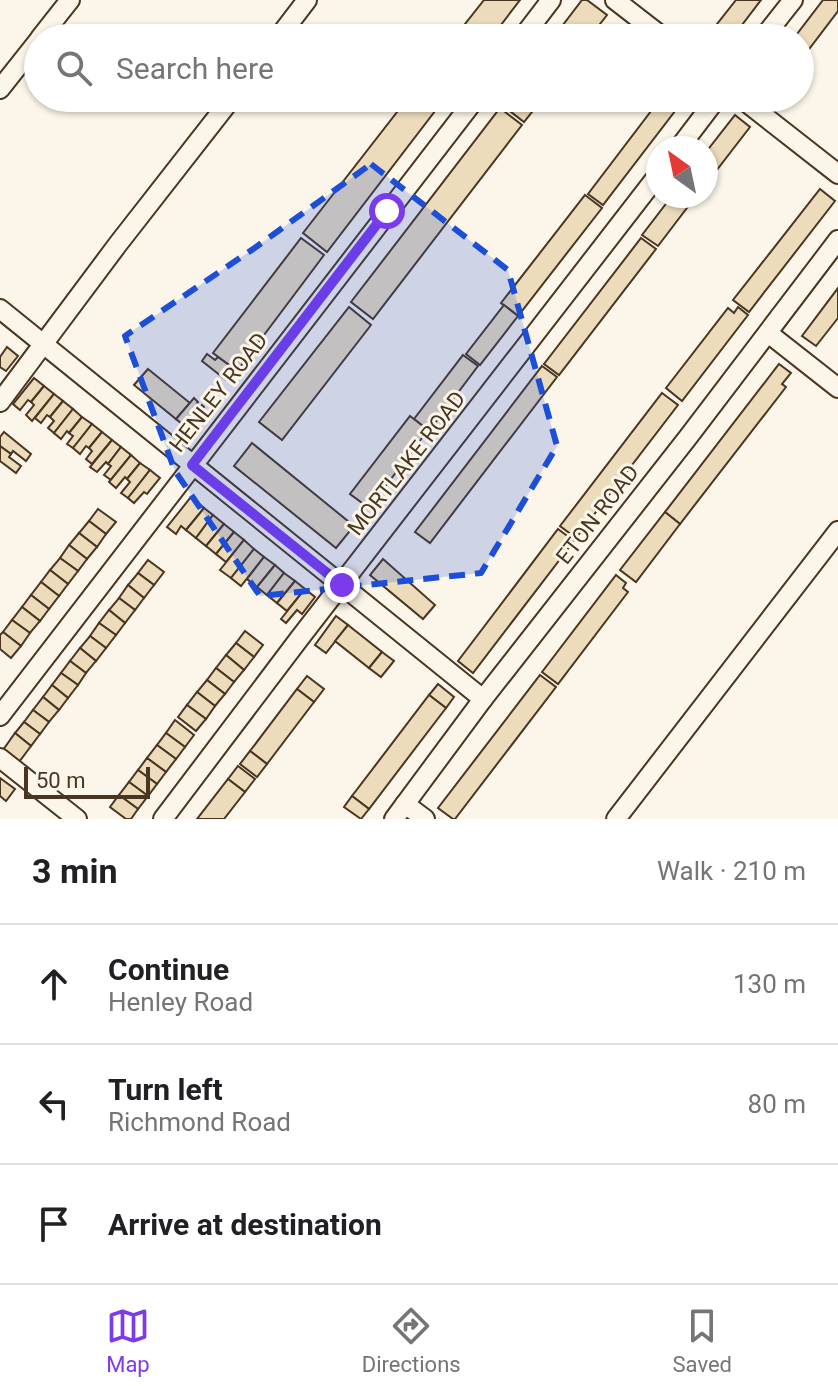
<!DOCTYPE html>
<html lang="en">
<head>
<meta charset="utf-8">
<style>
	:root { --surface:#fff; --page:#f2f2f2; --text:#202124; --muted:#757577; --line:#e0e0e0; --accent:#7c3aed }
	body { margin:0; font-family:Roboto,sans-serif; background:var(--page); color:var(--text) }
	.compass { position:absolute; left:646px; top:136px; width:72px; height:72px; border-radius:50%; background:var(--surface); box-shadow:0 2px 6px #0004; rotate:327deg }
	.scale { position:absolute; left:24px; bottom:20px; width:126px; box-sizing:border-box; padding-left:8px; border:4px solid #4a3520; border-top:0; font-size:22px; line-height:28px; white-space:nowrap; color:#4a3520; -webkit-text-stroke:6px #fbf6e9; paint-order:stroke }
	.stop { position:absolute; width:24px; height:24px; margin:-18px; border:6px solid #7c3aed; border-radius:50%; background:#fff }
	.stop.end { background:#7c3aed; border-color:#fff; box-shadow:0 2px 8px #0008 }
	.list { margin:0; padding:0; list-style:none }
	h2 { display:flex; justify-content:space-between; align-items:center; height:104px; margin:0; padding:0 32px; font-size:34px }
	h2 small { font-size:26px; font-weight:400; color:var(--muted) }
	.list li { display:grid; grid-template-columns:52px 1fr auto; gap:24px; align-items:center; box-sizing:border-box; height:120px; padding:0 32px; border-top:2px solid var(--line) }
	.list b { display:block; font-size:30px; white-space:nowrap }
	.list p { margin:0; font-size:26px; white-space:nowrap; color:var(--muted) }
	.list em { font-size:26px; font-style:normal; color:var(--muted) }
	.icon { flex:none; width:44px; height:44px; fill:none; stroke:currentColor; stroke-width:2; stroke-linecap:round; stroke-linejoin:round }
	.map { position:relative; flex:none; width:838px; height:819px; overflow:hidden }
	.search { position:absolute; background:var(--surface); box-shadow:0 2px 6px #0004; left:24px; right:24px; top:24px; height:88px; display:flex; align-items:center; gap:20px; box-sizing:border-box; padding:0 28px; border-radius:44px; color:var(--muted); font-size:30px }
	.sheet { height:464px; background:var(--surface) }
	nav { display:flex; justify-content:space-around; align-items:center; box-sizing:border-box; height:112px; border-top:2px solid var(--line); background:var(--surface); font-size:22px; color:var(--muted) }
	nav a { display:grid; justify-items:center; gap:4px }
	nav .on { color:var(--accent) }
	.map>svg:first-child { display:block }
</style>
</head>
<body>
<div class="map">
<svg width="838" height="819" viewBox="0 0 838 819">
	<rect width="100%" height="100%" fill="#fbf6e9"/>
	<g fill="#ecdcbc" stroke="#4a3520" stroke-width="2">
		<polygon points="484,0 520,0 491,38 454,38"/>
		<polygon points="582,0 587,0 607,15 589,38 553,38"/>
		<polygon points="736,0 761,0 732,38 706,38"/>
		<polygon points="823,0 838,0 838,11 800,61 800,38 794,38"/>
		<polygon points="408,98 445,98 327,252 303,233"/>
		<polygon points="508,98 543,98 524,122 502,105"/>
		<polygon points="661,98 685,98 603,205 588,194"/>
		<polygon points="500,108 522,125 373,319 351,302"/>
		<polygon points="735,115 750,127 706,184 706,152"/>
		<polygon points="820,189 835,201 749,312 733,300"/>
		<polygon points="585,195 602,208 518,316 501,303"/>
		<polygon points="672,196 696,196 658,246 642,235"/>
		<polygon points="301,238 324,255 237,371 213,353"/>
		<polygon points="641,238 656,249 559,375 544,364"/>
		<polygon points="838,288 838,318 816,346 802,336"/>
		<polygon points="504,305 518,316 480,365 466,354"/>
		<polygon points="349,307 371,325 282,440 259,422"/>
		<polygon points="738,307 748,315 682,401 666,388 728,308 734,313"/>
		<polygon points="7,347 18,356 6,371 0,367 0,357"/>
		<polygon points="207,354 215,360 218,357 237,371 230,379 226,380 202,361"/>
		<polygon points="463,355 478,366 429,431 414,419"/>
		<polygon points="779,364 791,373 782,384 786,387 680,524 665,512"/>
		<polygon points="542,366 557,377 430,543 415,532"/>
		<polygon points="148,369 190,403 176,419 134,385"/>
		<polygon points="34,378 44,386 31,402 28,400 20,410 13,404"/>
		<polygon points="44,386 54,394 32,421 26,415 34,405 31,402"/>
		<polygon points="662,393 678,405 576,538 560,526"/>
		<polygon points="54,394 63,401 50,417 47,415 41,423 35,418"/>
		<polygon points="194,398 198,402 194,407 198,410 202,405 204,407 187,428 176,419"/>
		<polygon points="63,401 73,409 54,433 48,428 54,421 50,417"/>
		<polygon points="73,409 82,417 69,433 67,431 61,439 54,433"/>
		<polygon points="410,416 428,430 369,508 350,494"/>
		<polygon points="82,417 92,424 73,448 67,444 73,436 69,433"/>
		<polygon points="92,424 102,432 89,448 86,446 80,454 73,448"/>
		<polygon points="4,432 31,454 26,461 13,451 11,454 0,446 0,437"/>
		<polygon points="102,432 112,440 92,464 86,459 92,451 89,448"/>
		<polygon points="112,440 121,447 108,464 106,462 97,472 90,467"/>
		<polygon points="252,443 354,526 336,548 234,466"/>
		<polygon points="0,446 11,454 9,457 21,466 16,473 0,461"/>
		<polygon points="121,447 131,455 111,480 104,475 111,466 108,464"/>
		<polygon points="131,455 140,463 127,479 125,477 116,488 109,482"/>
		<polygon points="140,463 150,470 128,498 121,493 130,482 127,479"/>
		<polygon points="150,470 160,478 147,494 144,492 134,503 128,498"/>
		<polygon points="191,497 204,508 186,530 181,526 176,534 167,527"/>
		<polygon points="204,508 213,515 196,538 186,530"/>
		<polygon points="98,509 116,522 106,534 89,521"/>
		<polygon points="665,512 680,524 636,582 620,570"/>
		<polygon points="213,515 224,524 206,546 196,538"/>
		<polygon points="89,521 106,534 97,547 79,533"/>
		<polygon points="224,524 234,532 216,554 206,546"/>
		<polygon points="558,529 574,541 473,673 458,661"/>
		<polygon points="234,532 244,540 226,562 216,554"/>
		<polygon points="79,533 97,547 87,559 69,545"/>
		<polygon points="244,540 254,549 231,578 220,570"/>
		<polygon points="69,545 87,559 78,571 60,558"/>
		<polygon points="254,549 264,557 241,586 231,578"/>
		<polygon points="264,557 275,565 257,587 247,579"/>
		<polygon points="60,558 78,571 68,584 50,570"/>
		<polygon points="383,559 435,605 423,619 370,575"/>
		<polygon points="148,560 164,572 154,585 138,573"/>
		<polygon points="275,565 284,573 267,595 257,587"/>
		<polygon points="50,570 68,584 59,596 41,582"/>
		<polygon points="138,573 154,585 144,598 128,585"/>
		<polygon points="284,573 295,581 277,603 267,595"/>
		<polygon points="616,575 626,583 623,588 628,592 558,684 542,672"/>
		<polygon points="295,581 305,589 287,611 277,603"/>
		<polygon points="41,582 59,596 49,609 31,595"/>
		<polygon points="128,585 144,598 135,610 119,598"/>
		<polygon points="305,589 315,597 302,614 297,610 286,623 281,619"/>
		<polygon points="31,595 49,609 40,621 22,607"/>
		<polygon points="119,598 135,610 125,623 109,610"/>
		<polygon points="22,607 40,621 30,633 12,620"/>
		<polygon points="109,610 125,623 116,635 99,623"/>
		<polygon points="336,616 348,625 326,653 315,645"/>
		<polygon points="12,620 30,633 21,646 3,632"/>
		<polygon points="99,623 116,635 106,648 90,636"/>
		<polygon points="348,625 382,652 369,668 335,641"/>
		<polygon points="245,631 263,645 254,657 236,643"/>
		<polygon points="3,632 21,646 11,658 0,649 0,635"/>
		<polygon points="90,636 106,648 96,661 80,648"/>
		<polygon points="236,643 254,657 244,670 226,655"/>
		<polygon points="80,648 96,661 86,673 70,661"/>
		<polygon points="382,652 394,661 381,677 369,668"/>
		<polygon points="226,655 244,670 234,682 216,668"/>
		<polygon points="70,661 86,673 78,685 61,673"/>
		<polygon points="216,668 234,682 225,694 207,680"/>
		<polygon points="61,673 78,685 68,698 52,685"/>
		<polygon points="540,675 556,687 455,819 453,819 438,808"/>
		<polygon points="307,676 324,689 314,702 297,689"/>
		<polygon points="207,680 225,694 215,706 197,692"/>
		<polygon points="438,684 454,697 446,708 429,695"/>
		<polygon points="52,685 68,698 59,710 43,697"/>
		<polygon points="297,689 314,702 267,764 250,751"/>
		<polygon points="197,692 215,706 206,719 187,705"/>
		<polygon points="429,695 446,708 369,809 352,796"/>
		<polygon points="43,697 59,710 49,722 33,710"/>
		<polygon points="187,705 206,719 196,731 178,717"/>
		<polygon points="33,710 49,722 40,734 24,722"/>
		<polygon points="175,720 194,735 185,747 166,733"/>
		<polygon points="24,722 40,734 31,746 15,733"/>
		<polygon points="15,733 31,746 19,762 3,750"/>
		<polygon points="166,733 185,747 176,759 157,745"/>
		<polygon points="157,745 176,759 166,772 147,758"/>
		<polygon points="250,751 267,764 257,777 240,764"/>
		<polygon points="147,758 166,772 157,784 138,770"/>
		<polygon points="238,766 255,779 245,792 228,779"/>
		<polygon points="138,770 157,784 148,796 129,782"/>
		<polygon points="0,778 15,789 6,801 0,796"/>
		<polygon points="228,779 245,792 224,819 197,819"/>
		<polygon points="129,782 148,796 138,809 119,795"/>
		<polygon points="119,795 138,809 131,819 126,819 110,807"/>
		<polygon points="352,796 369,809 361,819 344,807"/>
	</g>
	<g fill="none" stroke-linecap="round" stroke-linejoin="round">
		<g stroke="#4a3520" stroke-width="22">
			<g id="minor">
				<polyline points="615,0 664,38"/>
				<polyline points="40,38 70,0"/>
				<polyline points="278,38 307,0"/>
				<polyline points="522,38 551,0"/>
				<polyline points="763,38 793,0"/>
				<polyline points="0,89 38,41"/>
				<polyline points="741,98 838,174"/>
				<polyline points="679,148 717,98"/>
				<polyline points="0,309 483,699"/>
				<polyline points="768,333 838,388"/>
				<polyline points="0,402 118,244 232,98"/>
				<polyline points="0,716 476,98"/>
				<polyline points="0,758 77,819"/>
				<polyline points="405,804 425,819"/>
				<polyline points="163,819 299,639 658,175"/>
				<polyline points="394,819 483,699 689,436 838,240"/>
				<polyline points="616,819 838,531"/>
			</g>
		</g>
		<use href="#minor" stroke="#fbf6e9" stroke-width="18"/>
	</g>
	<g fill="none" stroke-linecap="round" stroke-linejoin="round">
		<polyline stroke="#7c3aed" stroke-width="10" points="342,585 192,465 387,211"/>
	</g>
	<path fill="#1d4ed8" fill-opacity="0.2" stroke="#1d4ed8" stroke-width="6" stroke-dasharray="16 10" stroke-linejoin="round" d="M371,164L508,270L557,446L481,573L260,596L175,471L125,336L256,247Z"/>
	<g text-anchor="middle" stroke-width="6" stroke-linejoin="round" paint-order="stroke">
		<g font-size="22" fill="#4a3520" stroke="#fbf6e9">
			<text transform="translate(218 392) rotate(-52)" y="8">HENLEY ROAD</text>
			<text transform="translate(406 463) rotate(-52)" y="8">MORTLAKE ROAD</text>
			<text transform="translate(597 514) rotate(-52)" y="8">ETON ROAD</text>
		</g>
	</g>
</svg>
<svg class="compass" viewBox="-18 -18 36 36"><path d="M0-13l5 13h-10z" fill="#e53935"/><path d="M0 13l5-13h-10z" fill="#757577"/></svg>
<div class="scale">50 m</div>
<div class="stop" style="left:387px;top:211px"></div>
<div class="stop end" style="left:342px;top:585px"></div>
<div class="search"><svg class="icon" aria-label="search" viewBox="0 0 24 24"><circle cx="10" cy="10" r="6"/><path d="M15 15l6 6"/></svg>Search here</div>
</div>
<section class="sheet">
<h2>3 min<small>Walk · 210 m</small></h2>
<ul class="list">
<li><svg class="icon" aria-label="ahead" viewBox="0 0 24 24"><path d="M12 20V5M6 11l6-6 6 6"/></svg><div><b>Continue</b><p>Henley Road</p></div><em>130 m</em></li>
<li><svg class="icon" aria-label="left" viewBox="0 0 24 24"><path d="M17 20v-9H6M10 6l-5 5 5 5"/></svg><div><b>Turn left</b><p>Richmond Road</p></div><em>80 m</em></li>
<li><svg class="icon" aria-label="arrive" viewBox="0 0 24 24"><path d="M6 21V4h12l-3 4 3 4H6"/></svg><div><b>Arrive at destination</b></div></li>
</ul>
</section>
<nav>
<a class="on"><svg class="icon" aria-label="map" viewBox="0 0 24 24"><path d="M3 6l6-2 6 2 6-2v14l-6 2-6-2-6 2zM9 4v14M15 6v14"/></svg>Map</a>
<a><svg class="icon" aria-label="directions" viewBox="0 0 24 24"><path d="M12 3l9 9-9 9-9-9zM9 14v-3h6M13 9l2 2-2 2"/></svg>Directions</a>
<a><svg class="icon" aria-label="saved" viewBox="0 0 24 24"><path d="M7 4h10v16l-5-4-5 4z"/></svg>Saved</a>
</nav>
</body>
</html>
